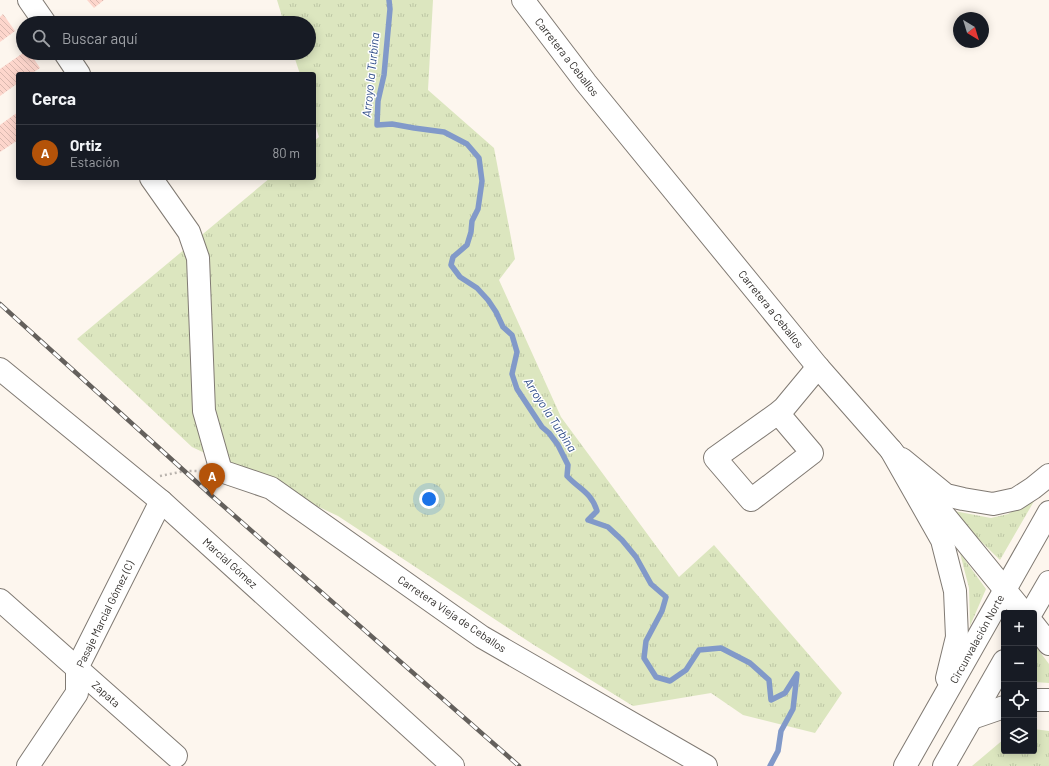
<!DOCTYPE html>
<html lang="es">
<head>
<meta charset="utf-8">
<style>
	:root { --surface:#171b24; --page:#20242c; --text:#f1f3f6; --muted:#9ea1a6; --line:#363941; --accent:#b45309 }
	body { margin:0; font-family:Barlow,sans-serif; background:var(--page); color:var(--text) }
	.controls { position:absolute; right:12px; bottom:12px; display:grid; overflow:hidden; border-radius:4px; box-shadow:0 2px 10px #0003 }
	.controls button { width:36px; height:36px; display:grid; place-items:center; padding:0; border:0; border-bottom:1px solid var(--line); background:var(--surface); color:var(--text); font:20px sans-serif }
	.compass { position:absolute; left:953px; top:12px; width:36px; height:36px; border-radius:50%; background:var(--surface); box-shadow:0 2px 10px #0003; rotate:142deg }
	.you { position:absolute; left:429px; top:499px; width:14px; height:14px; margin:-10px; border:3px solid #fff; border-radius:50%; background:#1a73e8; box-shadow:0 0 0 6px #1a73e833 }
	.badge { display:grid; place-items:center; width:26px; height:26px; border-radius:50%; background:var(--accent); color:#fff; font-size:13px; font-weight:700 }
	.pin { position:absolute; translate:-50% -33px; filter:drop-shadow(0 1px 2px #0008) }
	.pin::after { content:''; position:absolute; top:21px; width:14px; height:12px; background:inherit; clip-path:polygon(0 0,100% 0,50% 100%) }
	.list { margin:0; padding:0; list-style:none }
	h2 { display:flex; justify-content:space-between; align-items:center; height:52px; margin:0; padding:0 16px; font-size:17px }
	h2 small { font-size:13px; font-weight:400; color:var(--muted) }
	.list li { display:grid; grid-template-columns:26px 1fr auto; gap:12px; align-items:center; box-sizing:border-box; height:56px; padding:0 16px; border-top:1px solid var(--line) }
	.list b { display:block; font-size:15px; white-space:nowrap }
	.list p { margin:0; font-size:13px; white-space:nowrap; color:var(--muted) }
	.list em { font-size:13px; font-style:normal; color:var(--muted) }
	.icon { flex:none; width:22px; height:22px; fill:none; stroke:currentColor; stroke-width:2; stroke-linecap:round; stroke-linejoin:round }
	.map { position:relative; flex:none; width:1049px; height:766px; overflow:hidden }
	.search { position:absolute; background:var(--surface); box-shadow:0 2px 10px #0003; left:16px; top:16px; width:300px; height:44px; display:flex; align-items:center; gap:10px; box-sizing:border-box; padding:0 14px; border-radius:22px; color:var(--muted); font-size:15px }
	.panel { position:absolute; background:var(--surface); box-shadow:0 2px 10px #0003; left:16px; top:72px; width:300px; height:108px; border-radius:4px }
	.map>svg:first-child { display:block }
</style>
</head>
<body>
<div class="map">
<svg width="1049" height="766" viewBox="0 0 1049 766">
	<defs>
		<pattern id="grass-tufts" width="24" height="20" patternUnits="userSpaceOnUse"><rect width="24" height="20" fill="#dce6bf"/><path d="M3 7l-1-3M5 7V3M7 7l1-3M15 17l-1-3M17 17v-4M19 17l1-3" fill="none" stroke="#bdc6a4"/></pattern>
		<pattern id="building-back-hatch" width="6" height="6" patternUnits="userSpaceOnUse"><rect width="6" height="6" fill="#fdd6cc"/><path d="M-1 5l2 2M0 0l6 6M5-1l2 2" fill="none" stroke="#d9b8af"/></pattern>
	</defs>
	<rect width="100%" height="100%" fill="#fdf6ee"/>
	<g fill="url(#grass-tufts)">
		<polygon points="277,0 433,0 428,90 494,148 515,259 499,280 561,417 679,577 714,545 842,693 815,733 743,715 711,693 633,706 534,645 338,516 192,447 77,339 270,178 314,178 314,141 319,137 314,121 314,74 300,74 293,53 309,53 309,23 284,23"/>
		<polygon points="1037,496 1000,560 949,510 991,518 1008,514"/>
		<polygon points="960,553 986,589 970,626 969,588"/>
		<polygon points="1034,644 1049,664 1049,683 1034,682"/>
		<polygon points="1034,729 1049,731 1049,766 972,766 1004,739 1004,751 1034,751"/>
	</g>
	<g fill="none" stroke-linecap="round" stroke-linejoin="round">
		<path stroke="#8199c9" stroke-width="5.5" d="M389,0L390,9L384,75L378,101L377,125L392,124L414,128L444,132L467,144L479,158L482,181L478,209L472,221L471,232L467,245L453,257L451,265L460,277L477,288L488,300L496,312L503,327L512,335L517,352L512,374L517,389L542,427L549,433L558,445L568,465L567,476C580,490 591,492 597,511L588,520L608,527L622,540L636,557L651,584L666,597L662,611L646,641L644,658L656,677L670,681L686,670L699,650L721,648L750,663L769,680L771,700L785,693L797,674L793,709L781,731L778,751L770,766"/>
	</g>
	<g fill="url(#building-back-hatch)">
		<polygon points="87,0 104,0 94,8"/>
		<polygon points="3,14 15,31 0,42 0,17"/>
		<polygon points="23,53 30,53 40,68 31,74 18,74 18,83 0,96 0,69"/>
		<polygon points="18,112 18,140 0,152 0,125"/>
	</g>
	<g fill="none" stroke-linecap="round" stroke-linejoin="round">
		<g stroke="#807a73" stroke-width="24">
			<g id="minor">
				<polyline points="29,0 45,23"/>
				<polyline points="65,53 79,74"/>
				<polyline points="151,178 189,232 198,258 204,411 221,471 271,488 482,637 706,766"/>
				<polyline points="0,369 161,501 453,766"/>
				<polyline points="778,413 812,453 751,500 715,458 778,413 784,408 818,367"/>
				<polyline points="0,600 176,756"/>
				<polyline points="28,766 77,693 77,668 161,501"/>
			</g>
		</g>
		<g stroke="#807a73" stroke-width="24">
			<g id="major">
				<polyline points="523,0 586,83 818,367 891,450 1024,613"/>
				<polyline points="1034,625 1049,644"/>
			</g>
		</g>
		<g stroke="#807a73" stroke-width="24">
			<g id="highway">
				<polyline points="891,450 942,540 955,591 957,637 947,678"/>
				<polyline points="902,459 946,495 963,499 993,504 1016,499 1033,488 1049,475"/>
				<polyline points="1031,613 1049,582"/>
				<polyline points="1034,700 1049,700"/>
				<polyline points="972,718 1004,707"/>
				<polyline points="905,766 1049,512"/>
				<polyline points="944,766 1004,661"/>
			</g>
		</g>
		<polyline stroke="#bab4ae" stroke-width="2.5" stroke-dasharray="2 3" stroke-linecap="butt" points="160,476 185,471 201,471"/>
		<use href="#minor" stroke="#fff" stroke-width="22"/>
		<use href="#major" stroke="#fff" stroke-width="22"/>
		<use href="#highway" stroke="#fff" stroke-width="22"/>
		<g stroke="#64605c" stroke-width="4.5">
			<polyline id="rail" points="0,304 212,496 519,766"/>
		</g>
		<use href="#rail" stroke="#fff" stroke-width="3" stroke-dasharray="9" stroke-linecap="butt"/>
	</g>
	<g text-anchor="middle" stroke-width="3" stroke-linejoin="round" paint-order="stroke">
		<g font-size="11" fill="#302d2a" stroke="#fff">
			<text transform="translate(567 57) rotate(52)" y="4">Carretera a Ceballos</text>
			<text transform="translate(771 309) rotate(51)" y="4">Carretera a Ceballos</text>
			<text transform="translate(230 563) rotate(42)" y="4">Marcial Gómez</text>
			<text transform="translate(105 614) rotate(-64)" y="4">Pasaje Marcial Gómez (C)</text>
			<text transform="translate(452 614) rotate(34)" y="4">Carretera Vieja de Ceballos</text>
			<text transform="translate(977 639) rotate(-61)" y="4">Circunvalación Norte</text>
			<text transform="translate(106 694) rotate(42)" y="4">Zapata</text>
		</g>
		<g font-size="12" font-style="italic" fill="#2e4c88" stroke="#fff">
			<text transform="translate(371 75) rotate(-84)" y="4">Arroyo la Turbina</text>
			<text transform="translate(550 415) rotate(57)" y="4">Arroyo la Turbina</text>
		</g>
	</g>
</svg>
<div class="controls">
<button>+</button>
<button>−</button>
<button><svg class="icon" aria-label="locate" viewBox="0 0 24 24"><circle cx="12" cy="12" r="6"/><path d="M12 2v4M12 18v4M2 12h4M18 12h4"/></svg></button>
<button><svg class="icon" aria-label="layers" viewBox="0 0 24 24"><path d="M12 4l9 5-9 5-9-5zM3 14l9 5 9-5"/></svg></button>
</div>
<svg class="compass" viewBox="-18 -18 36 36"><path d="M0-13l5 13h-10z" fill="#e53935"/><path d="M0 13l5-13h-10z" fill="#9ea1a6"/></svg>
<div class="you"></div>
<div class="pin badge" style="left:212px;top:496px">A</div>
<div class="search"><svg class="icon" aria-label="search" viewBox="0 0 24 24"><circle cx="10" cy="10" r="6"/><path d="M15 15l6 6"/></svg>Buscar aquí</div>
<section class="panel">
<h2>Cerca<small></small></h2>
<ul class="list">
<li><span class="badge">A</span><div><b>Ortiz</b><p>Estación</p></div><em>80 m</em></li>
</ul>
</section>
</div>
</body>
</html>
